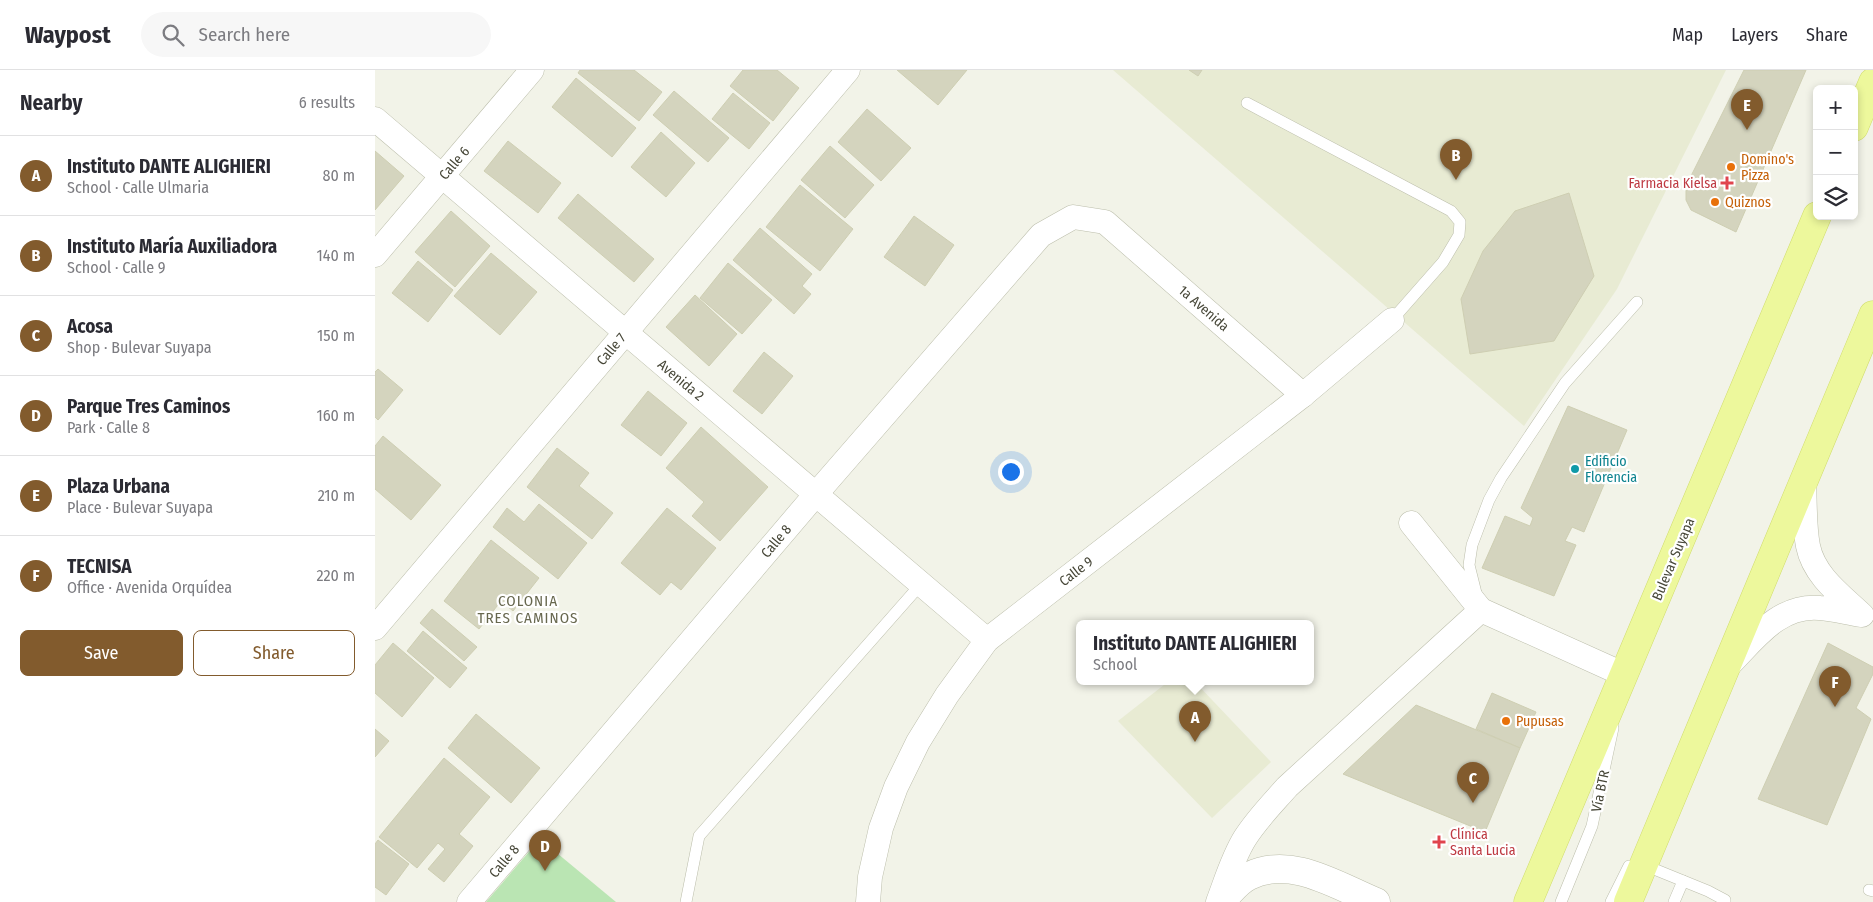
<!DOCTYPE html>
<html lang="en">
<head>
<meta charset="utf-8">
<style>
	:root { --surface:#fff; --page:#f7f7f7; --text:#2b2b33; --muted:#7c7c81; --line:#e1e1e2; --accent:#825b2d }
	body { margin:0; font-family:"Fira Sans Condensed",sans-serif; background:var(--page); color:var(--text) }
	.controls { position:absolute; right:15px; top:15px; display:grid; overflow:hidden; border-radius:8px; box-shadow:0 2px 8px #0003 }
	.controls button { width:45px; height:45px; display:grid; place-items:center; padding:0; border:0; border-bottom:1px solid var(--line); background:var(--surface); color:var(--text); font:25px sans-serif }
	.you { position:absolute; left:635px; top:401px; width:18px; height:18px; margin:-12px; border:4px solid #fff; border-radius:50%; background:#1a73e8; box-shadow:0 0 0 8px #1a73e833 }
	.badge { display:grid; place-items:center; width:32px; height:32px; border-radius:50%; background:var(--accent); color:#fff; font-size:16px; font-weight:700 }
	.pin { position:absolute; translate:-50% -41px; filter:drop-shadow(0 1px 2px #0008) }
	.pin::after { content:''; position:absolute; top:26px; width:18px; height:15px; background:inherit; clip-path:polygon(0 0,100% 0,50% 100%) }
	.popup { position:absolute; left:701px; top:550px; width:238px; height:65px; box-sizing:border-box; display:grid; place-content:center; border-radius:8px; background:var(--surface); filter:drop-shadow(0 1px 4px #0005); font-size:16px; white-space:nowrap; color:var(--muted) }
	.popup b { font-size:19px; color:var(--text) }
	.popup::after { content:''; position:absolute; left:50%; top:100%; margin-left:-10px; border:10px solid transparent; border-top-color:var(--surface) }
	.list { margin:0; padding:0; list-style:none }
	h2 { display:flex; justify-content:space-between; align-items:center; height:65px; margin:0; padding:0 20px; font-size:21px }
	h2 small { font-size:16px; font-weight:400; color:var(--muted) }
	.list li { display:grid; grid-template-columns:32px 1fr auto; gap:15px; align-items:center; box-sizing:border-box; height:80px; padding:0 20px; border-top:1px solid var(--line) }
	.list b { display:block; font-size:19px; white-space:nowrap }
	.list p { margin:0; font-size:16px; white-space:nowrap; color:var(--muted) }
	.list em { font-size:16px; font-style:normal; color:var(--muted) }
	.actions { display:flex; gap:10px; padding:15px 20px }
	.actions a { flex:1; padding:11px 0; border:1px solid var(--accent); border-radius:8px; text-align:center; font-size:18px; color:var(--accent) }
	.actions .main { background:var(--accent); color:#fff }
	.icon { flex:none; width:28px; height:28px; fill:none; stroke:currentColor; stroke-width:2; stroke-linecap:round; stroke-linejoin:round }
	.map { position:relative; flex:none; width:1498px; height:832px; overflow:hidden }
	header { display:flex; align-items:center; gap:30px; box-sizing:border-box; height:70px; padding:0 25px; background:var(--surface); border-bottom:1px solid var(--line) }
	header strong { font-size:24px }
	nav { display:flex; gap:28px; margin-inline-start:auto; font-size:18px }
	.search { width:350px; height:45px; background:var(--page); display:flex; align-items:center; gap:12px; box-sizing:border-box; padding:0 18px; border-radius:28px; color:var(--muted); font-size:19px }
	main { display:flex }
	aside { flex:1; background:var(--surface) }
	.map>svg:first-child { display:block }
</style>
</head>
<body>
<header>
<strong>Waypost</strong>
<div class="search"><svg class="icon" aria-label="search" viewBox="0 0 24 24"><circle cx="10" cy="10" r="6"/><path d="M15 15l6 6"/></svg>Search here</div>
<nav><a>Map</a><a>Layers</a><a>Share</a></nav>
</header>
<main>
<aside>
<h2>Nearby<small>6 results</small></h2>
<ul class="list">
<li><span class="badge">A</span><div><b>Instituto DANTE ALIGHIERI</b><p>School · Calle Ulmaria</p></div><em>80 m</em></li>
<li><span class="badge">B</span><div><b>Instituto María Auxiliadora</b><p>School · Calle 9</p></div><em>140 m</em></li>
<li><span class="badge">C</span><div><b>Acosa</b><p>Shop · Bulevar Suyapa</p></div><em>150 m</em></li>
<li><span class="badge">D</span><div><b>Parque Tres Caminos</b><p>Park · Calle 8</p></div><em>160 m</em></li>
<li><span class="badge">E</span><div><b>Plaza Urbana</b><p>Place · Bulevar Suyapa</p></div><em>210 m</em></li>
<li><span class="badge">F</span><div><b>TECNISA</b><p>Office · Avenida Orquídea</p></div><em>220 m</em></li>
</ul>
<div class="actions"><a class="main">Save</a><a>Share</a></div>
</aside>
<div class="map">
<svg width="1498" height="832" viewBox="0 0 1498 832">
	<rect width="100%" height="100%" fill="#f2f3e8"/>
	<g fill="#e8ebd3">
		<polygon points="738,0 1351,0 1242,219 1149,356"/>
		<polygon points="794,611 819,611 896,692 837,748 743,651"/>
	</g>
	<polygon fill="#bae5b3" points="165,769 241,832 111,832"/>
	<g fill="#d4d4be" stroke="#ceceb2">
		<polygon points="205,0 259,0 287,22 264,51 203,3"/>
		<polygon points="368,0 402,0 424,18 398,51 355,16"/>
		<polygon points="522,0 592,0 563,35"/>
		<polygon points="814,0 827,0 823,6"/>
		<polygon points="1369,0 1431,0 1361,162 1316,140 1311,130 1311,116"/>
		<polygon points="201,8 261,58 237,87 177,37"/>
		<polygon points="299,21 354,68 333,92 278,45"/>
		<polygon points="358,23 395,53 374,79 337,49"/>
		<polygon points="492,39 536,78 506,111 463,72"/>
		<polygon points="286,62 320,93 291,127 256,97"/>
		<polygon points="133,71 186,113 163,143 109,101"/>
		<polygon points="455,76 499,115 470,148 426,110"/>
		<polygon points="0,81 29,106 0,140"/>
		<polygon points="425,115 478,159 445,201 391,157"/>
		<polygon points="1194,123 1219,206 1179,271 1095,284 1086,229 1108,181 1140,141"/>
		<polygon points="203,124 279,189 259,212 183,148"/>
		<polygon points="76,141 115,176 80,217 40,182"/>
		<polygon points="539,146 579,175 550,216 509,187"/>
		<polygon points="385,158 437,204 427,216 436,224 419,244 358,190"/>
		<polygon points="116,183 162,222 125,265 79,226"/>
		<polygon points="43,191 78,220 53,252 17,223"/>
		<polygon points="353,193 397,230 367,264 325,228"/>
		<polygon points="320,225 362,264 334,296 291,257"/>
		<polygon points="389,282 418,306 387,344 358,321"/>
		<polygon points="3,299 28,320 3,350 0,347 0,302"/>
		<polygon points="273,321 312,353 286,386 246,355"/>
		<polygon points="1193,336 1252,360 1209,462 1197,457 1190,471 1201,475 1179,526 1107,498 1130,446 1155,456 1158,448 1146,438"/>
		<polygon points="326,357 393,417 345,471 317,446 329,432 291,398"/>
		<polygon points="8,366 66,415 36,450 0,419 0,376"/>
		<polygon points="182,378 214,403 204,416 238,443 217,469 152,417"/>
		<polygon points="164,434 212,473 183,509 118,457 132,438 149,452"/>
		<polygon points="292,438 341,478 306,520 296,512 285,525 246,493"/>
		<polygon points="116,470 164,508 138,541 126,531 104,559 69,531"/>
		<polygon points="57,539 102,577 89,591 45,553"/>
		<polygon points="48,561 92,598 75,618 32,581"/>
		<polygon points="18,573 59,608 27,647 0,623 0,595"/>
		<polygon points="1453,573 1498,597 1498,604 1481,638 1496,649 1452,755 1383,729"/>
		<polygon points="1117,623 1161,642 1145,678 1101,659"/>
		<polygon points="1041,635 1145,678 1110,762 968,704"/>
		<polygon points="101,644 165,698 136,733 73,678"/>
		<polygon points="0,659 14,671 0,687"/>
		<polygon points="69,688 115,727 84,764 98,776 69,812 53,799 70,779 63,773 42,798 4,767"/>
		<polygon points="3,770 34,794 11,825 0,817 0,774"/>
	</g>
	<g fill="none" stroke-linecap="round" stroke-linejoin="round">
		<g stroke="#bcbeab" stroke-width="12">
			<g id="service">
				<polyline points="872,33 1076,141 1085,152 1084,165 1068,192 1017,250"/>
				<polyline points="1101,523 1094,495 1097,475 1114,430 1126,408 1190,313 1262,232"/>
				<polyline points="1269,795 1333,821 1350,830 1350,832"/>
				<polyline points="1494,820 1498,821"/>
				<polyline points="311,832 324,766 546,514"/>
				<polyline points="1186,832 1217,756 1238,658"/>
				<polyline points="1236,832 1254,796"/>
				<polyline points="1299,832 1308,811"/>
			</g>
		</g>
		<g stroke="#bcbeab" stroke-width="25">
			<g id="minor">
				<polyline points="0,49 612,570"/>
				<polyline points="0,185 157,0"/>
				<polyline points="1036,453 1106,540 1250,605"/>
				<polyline points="0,558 473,0"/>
				<path d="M1354,595C1380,569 1404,534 1445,538C1459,539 1473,543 1487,545C1466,525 1439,506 1433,476C1429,456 1430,430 1429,410"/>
				<polyline points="94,832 441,424 666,165 698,147 730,152 928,325"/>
				<polyline points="493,832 495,807 506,758 521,717 543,672 572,625 612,570 928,325 1017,250"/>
				<path d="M843,832C851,811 858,787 870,768C882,749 898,733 912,717L1106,540"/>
			</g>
		</g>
		<g stroke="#bcbeab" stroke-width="29">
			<path id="tertiary" d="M846,832C854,823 863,811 874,806C916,785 962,816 1001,832"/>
		</g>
		<g stroke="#d0dc6c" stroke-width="29">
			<g id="primary">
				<polyline points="1479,57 1498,12"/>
				<polyline points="1153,832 1442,146"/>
				<polyline points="1253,832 1498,245"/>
			</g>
		</g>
		<use href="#service" stroke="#fff" stroke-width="11"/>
		<use href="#minor" stroke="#fff" stroke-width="24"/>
		<use href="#tertiary" stroke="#fff" stroke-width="28"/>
		<use href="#primary" stroke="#edf89c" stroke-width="28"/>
	</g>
	<g fill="#e8710a" stroke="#fff" stroke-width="2">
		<circle cx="1356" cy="97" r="5"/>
		<circle cx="1340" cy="132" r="5"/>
		<circle cx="1131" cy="651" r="5"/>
	</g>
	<g fill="#e0444e" stroke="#fff" stroke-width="2">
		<path d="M1349.5 105.5h5v5h5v5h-5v5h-5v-5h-5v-5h5z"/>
		<path d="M1061.5 764.5h5v5h5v5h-5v5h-5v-5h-5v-5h5z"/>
	</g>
	<circle fill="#0f9aa8" stroke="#fff" stroke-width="2" cx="1200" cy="399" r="5"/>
	<g text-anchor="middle" stroke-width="4.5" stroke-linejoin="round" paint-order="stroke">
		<g font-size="14" fill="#c56008" stroke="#fff" text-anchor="start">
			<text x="1366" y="94">Domino's<tspan x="1366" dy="16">Pizza</tspan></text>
			<text x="1350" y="137">Quiznos</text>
			<text x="1141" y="656">Pupusas</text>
		</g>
		<g font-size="14" fill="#464637" stroke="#fff">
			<text transform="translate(79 93) rotate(-50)" y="5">Calle 6</text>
			<text transform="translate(829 238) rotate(41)" y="5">1a Avenida</text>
			<text transform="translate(236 279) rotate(-50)" y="5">Calle 7</text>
			<text transform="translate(306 310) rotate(40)" y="5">Avenida 2</text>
			<text transform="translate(401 471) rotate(-50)" y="5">Calle 8</text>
			<text transform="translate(1298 489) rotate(-67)" y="5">Bulevar Suyapa</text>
			<text transform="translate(701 501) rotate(-38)" y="5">Calle 9</text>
			<text transform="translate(1225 721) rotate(-78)" y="5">Vía BTR</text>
			<text transform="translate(129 791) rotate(-50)" y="5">Calle 8</text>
		</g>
		<g font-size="14" fill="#be3a42" stroke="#fff" text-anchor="end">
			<text x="1342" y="118">Farmacia Kielsa</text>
			<text x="1075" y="769" text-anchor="start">Clínica<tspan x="1075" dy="16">Santa Lucia</tspan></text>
		</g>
		<g font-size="14" fill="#0d838f" stroke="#fff" text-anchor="start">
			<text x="1210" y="396">Edificio<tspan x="1210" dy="16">Florencia</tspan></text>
		</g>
		<g font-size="15" letter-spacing="1" fill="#68684f" stroke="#fff">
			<text x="153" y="536">COLONIA<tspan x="153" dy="17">TRES CAMINOS</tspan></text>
		</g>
	</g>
</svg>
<div class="controls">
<button>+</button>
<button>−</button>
<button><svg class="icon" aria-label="layers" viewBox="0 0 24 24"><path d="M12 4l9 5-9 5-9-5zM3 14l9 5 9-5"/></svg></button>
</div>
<div class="you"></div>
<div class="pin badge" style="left:820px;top:672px">A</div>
<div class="popup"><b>Instituto DANTE ALIGHIERI</b>School</div>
<div class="pin badge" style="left:1081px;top:110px">B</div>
<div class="pin badge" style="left:1098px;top:733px">C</div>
<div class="pin badge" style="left:170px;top:801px">D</div>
<div class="pin badge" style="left:1372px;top:60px">E</div>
<div class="pin badge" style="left:1460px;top:637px">F</div>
</div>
</main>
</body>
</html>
